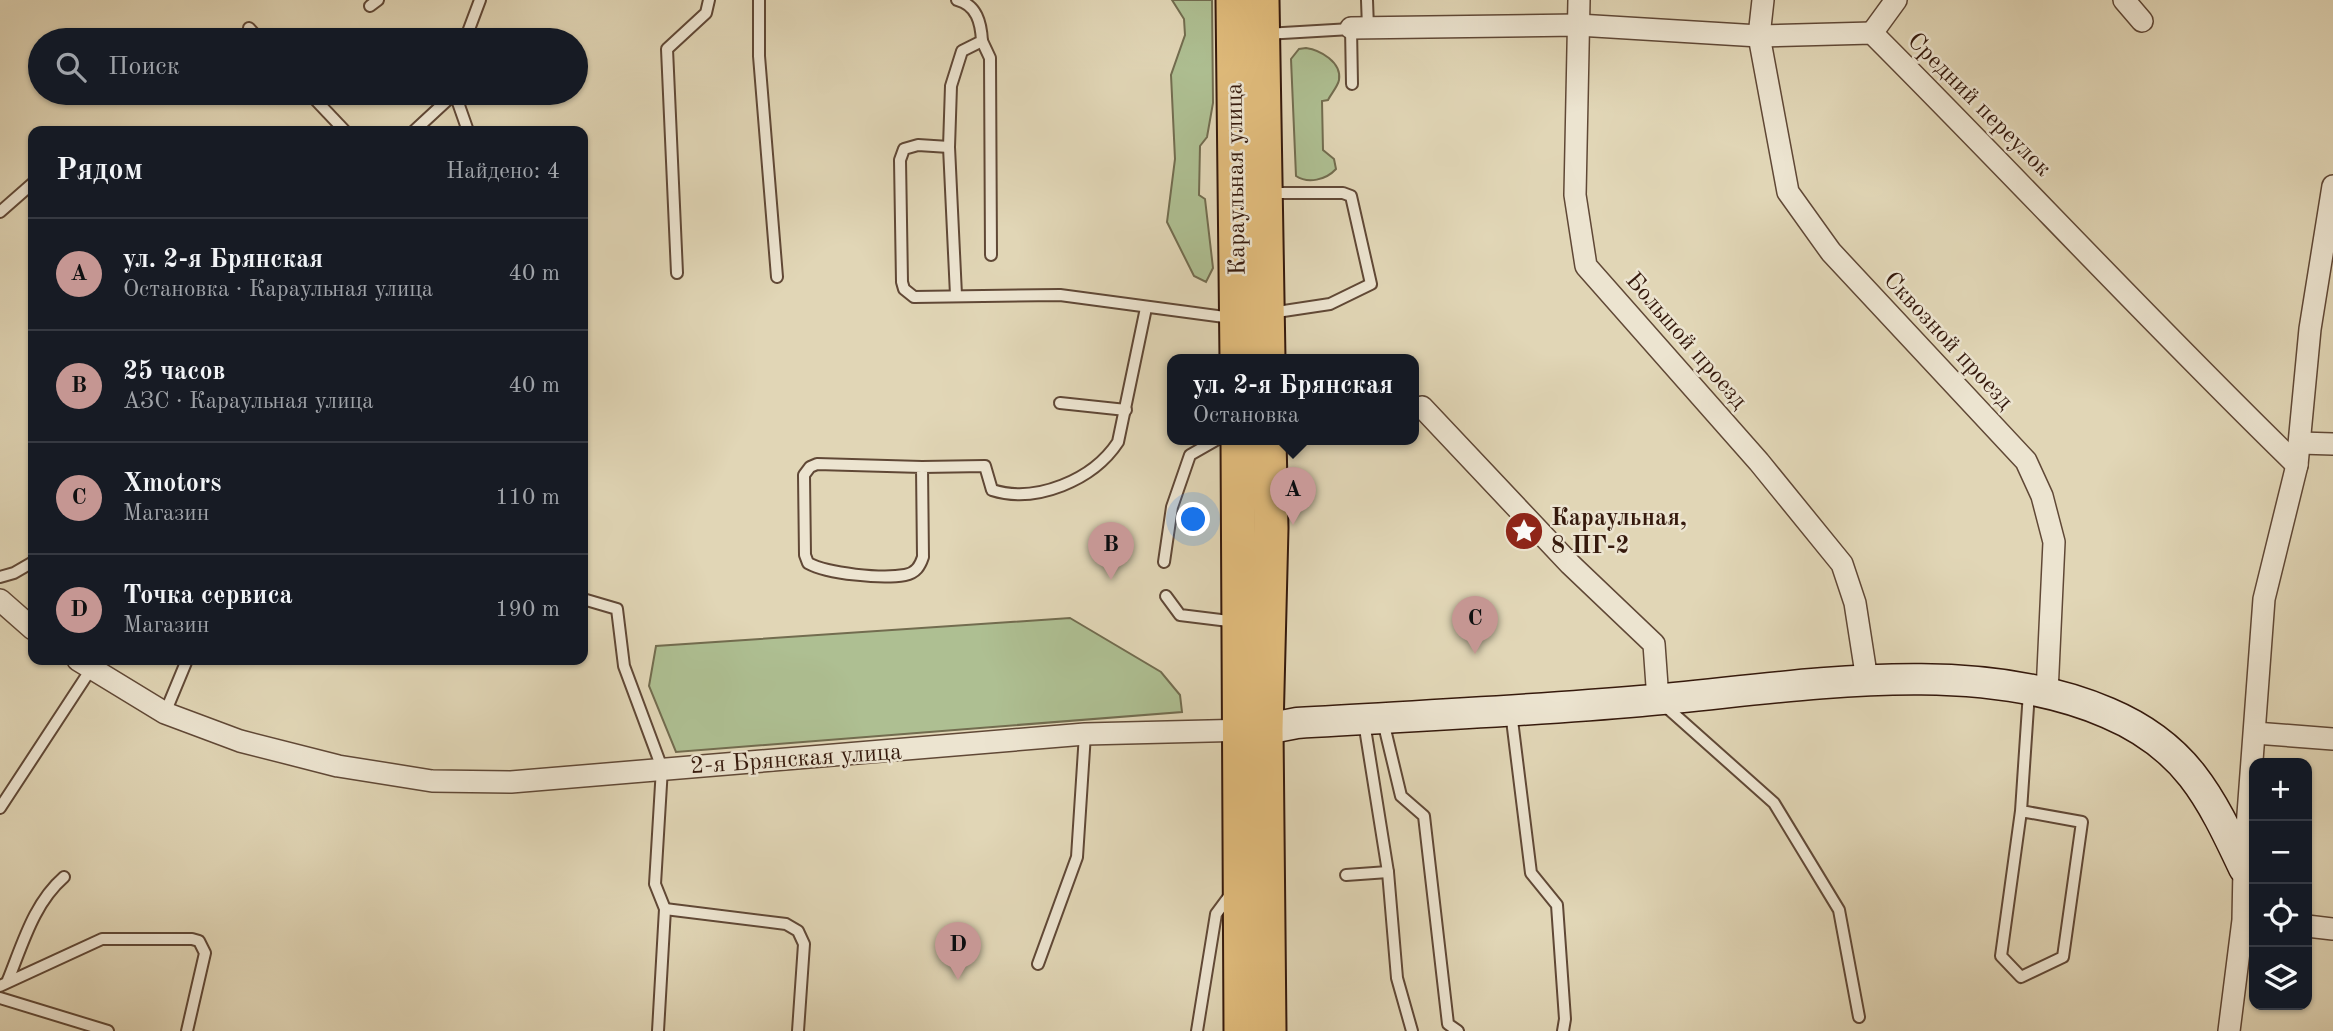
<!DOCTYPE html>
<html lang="ru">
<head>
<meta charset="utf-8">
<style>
	:root { --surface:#171b24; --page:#242831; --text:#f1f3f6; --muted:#9ea1a6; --line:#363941; --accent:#c59692 }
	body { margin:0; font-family:"Old Standard TT",serif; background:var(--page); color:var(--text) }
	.controls { position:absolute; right:21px; bottom:21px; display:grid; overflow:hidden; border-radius:14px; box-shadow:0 2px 5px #0004 }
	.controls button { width:63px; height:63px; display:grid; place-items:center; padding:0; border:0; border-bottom:2px solid var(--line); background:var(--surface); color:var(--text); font:35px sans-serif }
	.you { position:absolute; left:1194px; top:520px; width:24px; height:24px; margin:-18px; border:5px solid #fff; border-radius:50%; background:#1a73e8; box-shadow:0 0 0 10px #1a73e833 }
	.badge { display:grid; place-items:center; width:46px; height:46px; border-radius:50%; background:var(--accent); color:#111; font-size:23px; font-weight:700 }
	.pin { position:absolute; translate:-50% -58px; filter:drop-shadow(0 2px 4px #0008) }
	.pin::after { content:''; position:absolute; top:37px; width:24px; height:21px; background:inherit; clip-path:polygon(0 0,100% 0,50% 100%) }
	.popup { position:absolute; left:1167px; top:354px; width:252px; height:91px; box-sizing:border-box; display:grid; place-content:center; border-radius:14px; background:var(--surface); filter:drop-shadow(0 2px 5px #0005); font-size:23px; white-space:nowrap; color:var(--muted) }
	.popup b { font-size:26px; color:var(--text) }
	.popup::after { content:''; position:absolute; left:50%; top:100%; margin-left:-14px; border:14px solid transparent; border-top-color:var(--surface) }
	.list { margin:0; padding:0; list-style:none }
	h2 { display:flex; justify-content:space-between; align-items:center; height:91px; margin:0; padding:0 28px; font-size:30px }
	h2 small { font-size:23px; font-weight:400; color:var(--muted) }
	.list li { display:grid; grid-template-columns:46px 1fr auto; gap:21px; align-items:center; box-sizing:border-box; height:112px; padding:0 28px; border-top:2px solid var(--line) }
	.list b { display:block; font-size:26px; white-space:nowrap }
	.list p { margin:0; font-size:23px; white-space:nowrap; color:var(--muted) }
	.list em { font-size:23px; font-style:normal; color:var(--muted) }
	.icon { flex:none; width:38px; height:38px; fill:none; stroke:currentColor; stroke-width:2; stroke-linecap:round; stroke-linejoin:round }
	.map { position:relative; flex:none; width:2333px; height:1031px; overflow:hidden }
	.search { position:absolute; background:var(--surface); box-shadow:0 2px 5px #0004; left:28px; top:28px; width:560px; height:77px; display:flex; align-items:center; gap:18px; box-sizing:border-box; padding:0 24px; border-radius:38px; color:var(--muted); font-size:26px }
	.panel { position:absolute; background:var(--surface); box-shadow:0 2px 5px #0004; left:28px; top:126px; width:560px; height:539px; border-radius:14px }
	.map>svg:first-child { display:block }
</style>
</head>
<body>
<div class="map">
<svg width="2333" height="1031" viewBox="0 0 2333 1031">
	<rect width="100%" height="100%" fill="#e1d6b6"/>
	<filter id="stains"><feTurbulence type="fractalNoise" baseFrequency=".00286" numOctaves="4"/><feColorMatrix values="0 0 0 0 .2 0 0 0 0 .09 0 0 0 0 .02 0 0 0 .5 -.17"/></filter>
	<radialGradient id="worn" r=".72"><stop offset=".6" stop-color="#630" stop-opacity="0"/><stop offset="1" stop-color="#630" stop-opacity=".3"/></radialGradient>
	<g fill="#aebf92" stroke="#726c4f" stroke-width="2">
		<polygon points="1172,0 1212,0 1213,103 1207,137 1200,146 1199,195 1205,199 1213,268 1206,282 1194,276 1167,222 1175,159 1171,75 1185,35 1184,19"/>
		<path d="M1306,48C1320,50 1342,62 1339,80C1338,86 1331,94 1328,100L1322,101L1323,150L1334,159L1336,169C1326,180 1308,184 1296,176L1291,59L1299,49Z"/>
		<polygon points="1070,618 1161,672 1180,695 1182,712 676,752 649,686 656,646"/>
	</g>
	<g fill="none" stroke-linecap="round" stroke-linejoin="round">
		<g stroke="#604836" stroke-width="14">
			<g id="lane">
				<polyline points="759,0 759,56 777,277"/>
				<polyline points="370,6 378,0"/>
				<polyline points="249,28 260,40"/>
				<polyline points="1351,28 1352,84"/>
				<polyline points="1266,34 1368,28 1367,0"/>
				<polyline points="465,40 480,0"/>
				<polyline points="982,41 990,58 991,255"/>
				<polyline points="309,93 345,131"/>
				<polyline points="455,94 468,131"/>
				<polyline points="414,131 455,93"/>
				<polyline points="949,147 918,145 904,149 900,160 902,282 904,289 914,297 1060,295 1232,318"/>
				<polyline points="1268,193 1343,193 1351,196 1371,284 1330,304 1270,313"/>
				<polyline points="0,212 33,183"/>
				<polyline points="677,273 667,49 706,13 709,0"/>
				<path d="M956,295L949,147L951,86L962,51L982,41C981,23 977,5 957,0"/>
				<polyline points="1060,403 1126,410"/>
				<path d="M922,467L817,464L810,467L804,475L805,555L808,563C828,574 882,579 905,575C916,573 920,566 923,557L922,467L985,466L992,490C1036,504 1093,480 1118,442L1146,308"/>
				<polyline points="1164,562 1172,507 1190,455 1218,439"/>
				<polyline points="0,577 14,573 33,562"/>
				<polyline points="1166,596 1180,615 1237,622"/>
				<polyline points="583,599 617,609 624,666 662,768 655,884 665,909 658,1031"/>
				<polyline points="1664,705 1774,803 1839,910 1859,1017"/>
				<polyline points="1511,712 1531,873 1557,905 1565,1019 1563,1031"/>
				<polyline points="165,713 187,660"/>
				<polyline points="1383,721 1401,796 1424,816 1448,1024 1458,1031"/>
				<polyline points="1364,722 1388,872 1397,978 1412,1031"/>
				<polyline points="0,808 91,669"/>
				<polyline points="2021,811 2082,822 2063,957 2021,977 2001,956 2021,811 2029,692"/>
				<polyline points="1346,875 1388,872"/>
				<polyline points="665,909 786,924 798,931 804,944 798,1031"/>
				<polyline points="1038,964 1077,857 1085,734"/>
				<path d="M8,980C23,943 34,903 64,877"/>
				<polyline points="0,986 102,939 192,939 199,941 205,953 187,1031"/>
				<polyline points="0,998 108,1031"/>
				<polyline points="1197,1031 1216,914 1233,891"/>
			</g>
		</g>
		<g stroke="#604836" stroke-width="24">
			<g id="street">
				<polyline points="1579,0 1575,195 1586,266 1759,462 1842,564 1855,603 1867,680"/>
				<polyline points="1763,0 1759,36 1788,192 1831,252 2026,461 2042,496 2054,542 2047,693"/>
				<polyline points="2124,0 2142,21"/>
				<path d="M1351,28L1578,25L1759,36L1872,33C2015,176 2152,324 2297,465"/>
				<polyline points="1872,33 1896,0"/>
				<polyline points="1422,407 1570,564 1654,644 1658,700"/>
				<polyline points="2300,443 2333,444"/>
				<polyline points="0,600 33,629"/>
				<polyline points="78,660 165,713 240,741 338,766 432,781 511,782 1085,734 1250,730"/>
				<polyline points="2255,733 2333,739"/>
				<polyline points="2307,926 2333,929"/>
				<polyline points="2229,1031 2243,920 2244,868 2264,599 2297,465 2310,329 2333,186"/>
			</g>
		</g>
		<g stroke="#35190c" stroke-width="33">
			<path id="secondary" d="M1266,729L1297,723C1412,716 1527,711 1641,701C1787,689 1970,653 2108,713C2186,746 2210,796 2244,868"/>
		</g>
		<g stroke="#35190c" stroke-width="37">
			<g id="primary">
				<polyline points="1233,0 1237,359"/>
				<polyline points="1262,0 1268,359"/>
				<polyline points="1238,439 1241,1031"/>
				<polyline points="1269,439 1271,528 1266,729 1269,1031"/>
			</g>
		</g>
		<use href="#lane" stroke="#ece4d0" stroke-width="10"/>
		<use href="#street" stroke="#ece4d0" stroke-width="21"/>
		<use href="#secondary" stroke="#ece4d0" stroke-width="30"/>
		<use href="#primary" stroke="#e0bb7b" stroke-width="33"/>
	</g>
	<defs>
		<g id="sight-disc" transform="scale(2.0125)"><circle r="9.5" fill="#8f2418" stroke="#ece4d0"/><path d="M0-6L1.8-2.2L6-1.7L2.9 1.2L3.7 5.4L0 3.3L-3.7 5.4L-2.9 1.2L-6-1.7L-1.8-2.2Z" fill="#fff"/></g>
	</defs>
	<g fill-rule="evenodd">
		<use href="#sight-disc" x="1524" y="531"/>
	</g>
	<g text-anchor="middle" stroke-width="5" stroke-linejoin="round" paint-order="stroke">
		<g font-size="24" fill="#35190c" stroke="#ece4d0">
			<text transform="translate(1980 104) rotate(45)" y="8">Средний переулок</text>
			<text transform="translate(1235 179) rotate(-91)" y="8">Караульная улица</text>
			<text transform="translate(1687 340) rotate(49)" y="8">Большой проезд</text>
			<text transform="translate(1949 340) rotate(47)" y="8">Сквозной проезд</text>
			<text transform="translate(796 758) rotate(-4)" y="8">2-я Брянская улица</text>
		</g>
		<g font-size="24" font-weight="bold" fill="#35190c" stroke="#ece4d0" text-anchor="start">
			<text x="1551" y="525">Караульная,<tspan x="1551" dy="28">8 ПГ-2</tspan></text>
		</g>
	</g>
	<rect width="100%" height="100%" filter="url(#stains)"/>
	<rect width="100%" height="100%" fill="url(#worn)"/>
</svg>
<div class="controls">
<button>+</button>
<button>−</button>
<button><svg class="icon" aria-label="locate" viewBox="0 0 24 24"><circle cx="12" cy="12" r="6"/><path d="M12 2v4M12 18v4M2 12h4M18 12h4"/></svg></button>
<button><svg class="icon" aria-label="layers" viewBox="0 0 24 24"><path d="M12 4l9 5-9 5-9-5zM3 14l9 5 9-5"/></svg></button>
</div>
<div class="you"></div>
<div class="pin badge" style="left:1293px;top:525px">A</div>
<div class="popup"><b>ул. 2-я Брянская</b>Остановка</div>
<div class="pin badge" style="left:1111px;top:580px">B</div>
<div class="pin badge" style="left:1475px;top:654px">C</div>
<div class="pin badge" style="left:958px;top:980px">D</div>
<div class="search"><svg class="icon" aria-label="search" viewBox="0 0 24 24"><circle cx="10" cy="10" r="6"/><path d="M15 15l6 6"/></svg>Поиск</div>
<section class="panel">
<h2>Рядом<small>Найдено: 4</small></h2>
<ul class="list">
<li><span class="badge">A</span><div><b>ул. 2-я Брянская</b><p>Остановка · Караульная улица</p></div><em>40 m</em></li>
<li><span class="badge">B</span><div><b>25 часов</b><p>АЗС · Караульная улица</p></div><em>40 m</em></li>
<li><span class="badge">C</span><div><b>Xmotors</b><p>Магазин</p></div><em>110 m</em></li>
<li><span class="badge">D</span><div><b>Точка сервиса</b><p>Магазин</p></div><em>190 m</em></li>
</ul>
</section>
</div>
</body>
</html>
